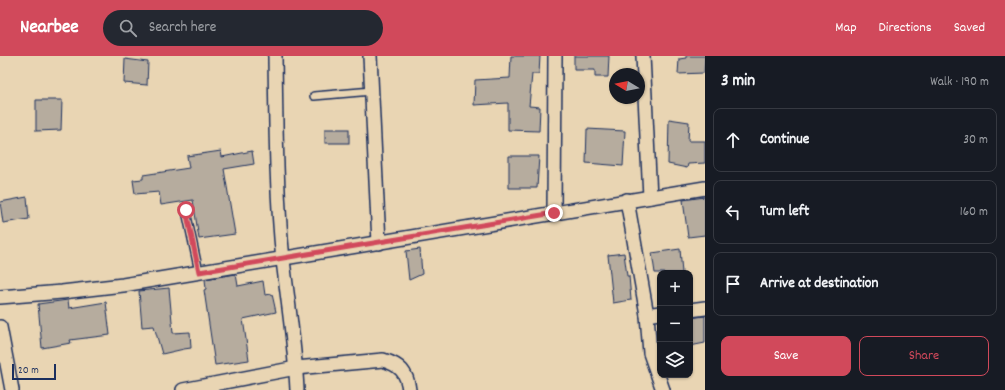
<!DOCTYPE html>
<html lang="en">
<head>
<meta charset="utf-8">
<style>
	:root { --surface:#171b24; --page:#242831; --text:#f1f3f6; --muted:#9ea1a6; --line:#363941; --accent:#d1495b }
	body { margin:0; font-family:Dekko,sans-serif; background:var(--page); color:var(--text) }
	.controls { position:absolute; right:12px; bottom:12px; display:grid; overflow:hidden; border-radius:8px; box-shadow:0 1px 3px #0004 }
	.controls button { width:36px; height:36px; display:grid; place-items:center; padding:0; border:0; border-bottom:1px solid var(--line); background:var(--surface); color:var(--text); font:20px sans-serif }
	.compass { position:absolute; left:609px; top:12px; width:36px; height:36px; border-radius:50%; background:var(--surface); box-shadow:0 1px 3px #0004; rotate:280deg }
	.scale { position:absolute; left:12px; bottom:10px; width:44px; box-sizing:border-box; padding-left:4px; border:2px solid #1b2f5e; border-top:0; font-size:11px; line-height:14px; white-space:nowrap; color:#1b2f5e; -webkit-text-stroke:3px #e9d5b3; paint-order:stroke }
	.stop { position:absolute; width:12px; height:12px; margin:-9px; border:3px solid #d1495b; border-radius:50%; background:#fff }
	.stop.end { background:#d1495b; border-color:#fff; box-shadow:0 1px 4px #0008 }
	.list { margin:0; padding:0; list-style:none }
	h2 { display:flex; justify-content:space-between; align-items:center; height:52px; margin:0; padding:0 16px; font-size:17px }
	h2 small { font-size:13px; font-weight:400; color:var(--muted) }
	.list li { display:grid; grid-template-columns:26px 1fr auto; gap:12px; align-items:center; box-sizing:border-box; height:64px; margin:0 8px 8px; padding:0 8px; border:1px solid var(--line); border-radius:8px }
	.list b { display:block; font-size:15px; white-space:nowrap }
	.list em { font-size:13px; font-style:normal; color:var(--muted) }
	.actions { display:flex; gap:8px; padding:12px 16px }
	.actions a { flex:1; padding:9px 0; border:1px solid var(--accent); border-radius:8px; text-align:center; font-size:14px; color:var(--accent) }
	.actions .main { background:var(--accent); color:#fff }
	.icon { flex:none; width:22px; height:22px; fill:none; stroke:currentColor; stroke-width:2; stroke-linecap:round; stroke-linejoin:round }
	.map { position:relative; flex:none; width:705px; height:334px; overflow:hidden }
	header { display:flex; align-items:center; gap:24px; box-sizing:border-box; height:56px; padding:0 20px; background:var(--accent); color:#fff }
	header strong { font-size:19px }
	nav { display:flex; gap:22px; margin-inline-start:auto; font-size:14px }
	.search { width:280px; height:36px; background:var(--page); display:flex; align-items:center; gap:10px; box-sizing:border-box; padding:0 14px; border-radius:22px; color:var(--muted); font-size:15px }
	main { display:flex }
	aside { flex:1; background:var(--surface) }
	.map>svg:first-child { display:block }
</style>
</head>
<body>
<header>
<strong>Nearbee</strong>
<div class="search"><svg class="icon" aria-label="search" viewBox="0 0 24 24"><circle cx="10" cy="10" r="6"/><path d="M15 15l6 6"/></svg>Search here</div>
<nav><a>Map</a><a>Directions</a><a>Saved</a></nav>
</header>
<main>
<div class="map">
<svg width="705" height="334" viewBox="0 0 705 334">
	<rect width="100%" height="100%" fill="#e9d5b3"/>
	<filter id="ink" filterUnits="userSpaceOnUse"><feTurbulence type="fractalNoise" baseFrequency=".025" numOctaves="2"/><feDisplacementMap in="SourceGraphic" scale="8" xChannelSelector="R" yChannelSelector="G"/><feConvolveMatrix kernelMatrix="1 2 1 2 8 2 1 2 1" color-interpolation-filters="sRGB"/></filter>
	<g filter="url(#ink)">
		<g fill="#b6ac9e" stroke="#1b2f5e">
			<polygon points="511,0 540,0 539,18 532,18 529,50 540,51 539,75 508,74 508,47 474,49 475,24 510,22"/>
			<polygon points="574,0 609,0 608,21 595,21 595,14 574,14"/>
			<polygon points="686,0 705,0 704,17 678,18 679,3 686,2"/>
			<polygon points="125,3 148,6 147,29 124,27"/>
			<polygon points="36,44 62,44 61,74 36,75"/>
			<polygon points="669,63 689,66 688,85 705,85 705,107 688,108 687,112 668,108"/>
			<rect x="325" y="73" width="24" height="14"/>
			<polygon points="587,73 625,75 623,110 586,107"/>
			<polygon points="221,95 222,101 252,95 254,108 224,113 235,178 199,183 193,144 161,149 159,136 135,138 133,124 143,123 143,119 189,112 187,100"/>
			<polygon points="509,100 539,100 537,132 509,132"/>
			<polygon points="27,141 29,163 3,167 0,146"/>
			<polygon points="705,141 705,179 688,181 683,144"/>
			<polygon points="420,193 422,218 409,224 406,195"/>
			<polygon points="680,193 682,217 655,217 652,197"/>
			<polygon points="624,197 627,220 629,220 631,244 613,247 608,199"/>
			<polygon points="236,218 238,230 263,225 265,239 272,238 276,256 243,263 249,304 215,309 204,234 206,233 205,223"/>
			<polygon points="169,232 173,277 190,276 191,292 184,293 162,298 154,270 142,271 139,235"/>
			<polygon points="68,244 69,252 106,246 110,279 70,284 71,287 42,292 38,248"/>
			<polygon points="705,260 705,287 690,290 690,262"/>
		</g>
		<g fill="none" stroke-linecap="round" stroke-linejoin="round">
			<g stroke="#1b2f5e" stroke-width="10">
				<g id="service">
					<polyline points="314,40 372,35"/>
					<polyline points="186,155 199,216"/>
				</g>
			</g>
			<g stroke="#1b2f5e" stroke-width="16">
				<g id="minor">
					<path d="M275,0C276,68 276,136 283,204C288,247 295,290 297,334"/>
					<polyline points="370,0 379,187"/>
					<polyline points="643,0 650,141"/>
					<polyline points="627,144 647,259 650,297 663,334"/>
					<polyline points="554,157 555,0"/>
					<polyline points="0,241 62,236 123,229 705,132"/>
					<polyline points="690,254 705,252"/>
					<polyline points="647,259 660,257"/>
					<polyline points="0,271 12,334"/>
					<path d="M183,334L296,312L383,304C400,309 407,316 409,334"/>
				</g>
			</g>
			<use href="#service" stroke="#e9d5b3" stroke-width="7"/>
			<use href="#minor" stroke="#e9d5b3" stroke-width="13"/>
		</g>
	</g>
	<g fill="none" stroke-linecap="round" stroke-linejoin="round" filter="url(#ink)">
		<polyline stroke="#d1495b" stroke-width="5" points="186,154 199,216 554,157"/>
	</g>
</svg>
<div class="controls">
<button>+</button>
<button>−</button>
<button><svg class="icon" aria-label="layers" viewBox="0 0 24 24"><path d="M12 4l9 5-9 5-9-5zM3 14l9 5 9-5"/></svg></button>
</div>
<svg class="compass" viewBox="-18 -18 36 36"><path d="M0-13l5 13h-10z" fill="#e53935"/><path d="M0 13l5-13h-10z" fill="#9ea1a6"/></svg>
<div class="scale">20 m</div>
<div class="stop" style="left:186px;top:154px"></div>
<div class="stop end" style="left:554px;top:157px"></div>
</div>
<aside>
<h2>3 min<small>Walk · 190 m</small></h2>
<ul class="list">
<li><svg class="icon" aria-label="ahead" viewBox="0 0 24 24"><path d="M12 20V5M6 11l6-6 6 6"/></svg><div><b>Continue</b></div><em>30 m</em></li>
<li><svg class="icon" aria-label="left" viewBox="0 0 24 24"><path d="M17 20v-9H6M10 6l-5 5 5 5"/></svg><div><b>Turn left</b></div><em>160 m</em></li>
<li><svg class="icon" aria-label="arrive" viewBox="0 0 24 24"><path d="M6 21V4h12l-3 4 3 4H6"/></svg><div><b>Arrive at destination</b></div></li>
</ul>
<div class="actions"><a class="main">Save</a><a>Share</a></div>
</aside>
</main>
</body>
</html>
